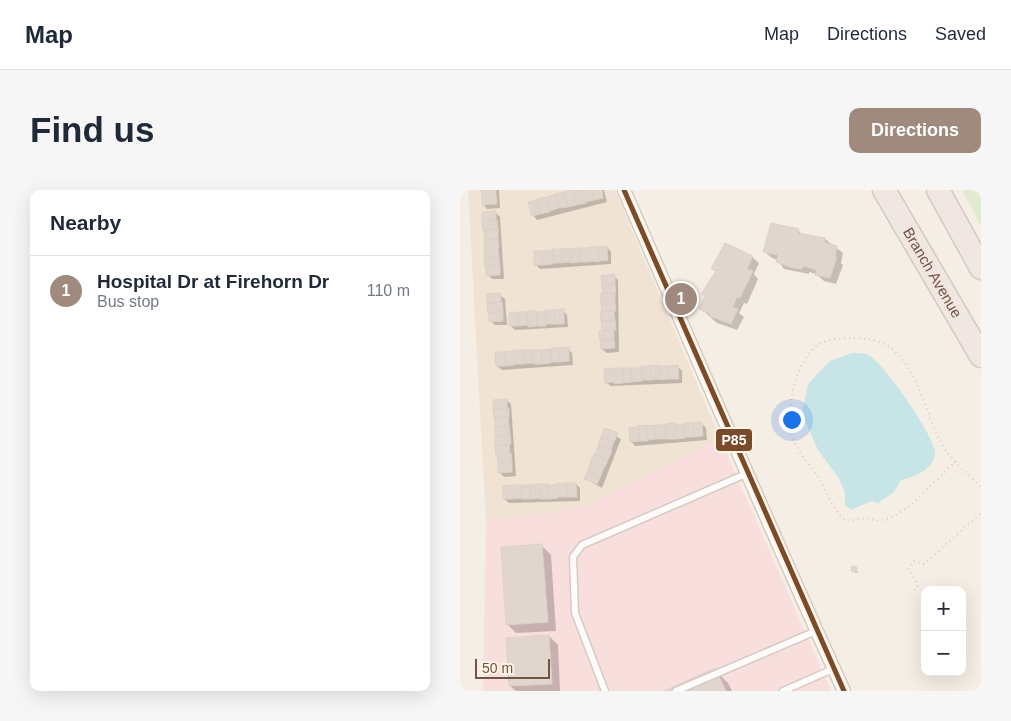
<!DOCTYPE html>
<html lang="en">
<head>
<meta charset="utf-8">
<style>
	:root { --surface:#fff; --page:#f6f6f7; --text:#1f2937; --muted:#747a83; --line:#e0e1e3; --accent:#a08a7e }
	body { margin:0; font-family:Arial,sans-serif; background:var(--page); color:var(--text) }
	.controls { position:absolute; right:15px; bottom:15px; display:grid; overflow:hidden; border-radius:10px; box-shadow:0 5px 20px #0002 }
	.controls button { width:45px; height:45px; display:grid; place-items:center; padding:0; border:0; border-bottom:1px solid var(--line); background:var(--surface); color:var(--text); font:25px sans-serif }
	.scale { position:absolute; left:15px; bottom:12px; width:75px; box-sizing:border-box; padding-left:5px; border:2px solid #725446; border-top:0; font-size:14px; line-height:18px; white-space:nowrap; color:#725446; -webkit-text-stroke:4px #fff3e4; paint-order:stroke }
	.you { position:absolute; left:331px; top:229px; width:18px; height:18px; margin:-12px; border:4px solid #fff; border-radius:50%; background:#1a73e8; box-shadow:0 0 0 8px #1a73e833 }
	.badge { display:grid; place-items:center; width:32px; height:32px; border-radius:50%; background:var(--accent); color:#fff; font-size:16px; font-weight:700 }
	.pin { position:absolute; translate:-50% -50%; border:2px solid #fff; box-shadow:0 1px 5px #0006 }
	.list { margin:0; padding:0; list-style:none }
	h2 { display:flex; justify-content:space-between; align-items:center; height:65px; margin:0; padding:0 20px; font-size:21px }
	h2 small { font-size:16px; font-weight:400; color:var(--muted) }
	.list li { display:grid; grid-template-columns:32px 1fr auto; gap:15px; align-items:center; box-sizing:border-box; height:70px; padding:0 20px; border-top:1px solid var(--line) }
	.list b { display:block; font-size:19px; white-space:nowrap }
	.list p { margin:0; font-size:16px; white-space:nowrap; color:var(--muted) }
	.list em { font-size:16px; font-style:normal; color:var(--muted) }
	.map { position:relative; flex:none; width:521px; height:501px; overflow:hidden; border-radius:10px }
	header { display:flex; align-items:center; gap:30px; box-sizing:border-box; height:70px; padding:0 25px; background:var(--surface); border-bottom:1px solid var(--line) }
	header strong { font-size:24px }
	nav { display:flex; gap:28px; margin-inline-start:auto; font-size:18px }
	.intro { display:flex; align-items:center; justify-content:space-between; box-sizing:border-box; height:120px; padding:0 30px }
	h1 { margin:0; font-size:35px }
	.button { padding:12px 22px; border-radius:10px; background:var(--accent); color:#fff; font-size:18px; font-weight:700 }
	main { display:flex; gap:30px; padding:0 30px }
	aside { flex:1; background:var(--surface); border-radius:10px; box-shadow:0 5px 20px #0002 }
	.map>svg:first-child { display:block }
</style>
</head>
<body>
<header>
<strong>Map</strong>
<nav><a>Map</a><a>Directions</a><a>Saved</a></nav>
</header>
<div class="intro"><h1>Find us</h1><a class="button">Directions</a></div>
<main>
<aside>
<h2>Nearby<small></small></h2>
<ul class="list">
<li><span class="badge">1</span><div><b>Hospital Dr at Firehorn Dr</b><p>Bus stop</p></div><em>110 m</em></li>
</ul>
</aside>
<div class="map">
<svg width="521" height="501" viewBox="0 0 521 501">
	<rect width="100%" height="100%" fill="#f5eee5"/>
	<polygon fill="#f1e3d4" points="8,0 155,0 260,248 123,317 26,331"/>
	<polygon fill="#f8dedd" points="260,248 371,501 23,501 26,331 123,317"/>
	<polygon fill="#e1ebcf" points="502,0 521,0 521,36"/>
	<path fill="#c7e4e6" d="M393,163C397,163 404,163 408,165C422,170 476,248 475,263C474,280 454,287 441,290L434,302L418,313L411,311L391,320L385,315V302L378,287L358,260L342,224L348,194L370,171Z"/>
	<g fill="#0003">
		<polygon points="22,0 39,0 40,18 27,19 23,14"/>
		<polygon points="121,0 144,0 147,12 77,30 73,25 70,13"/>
		<polygon points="35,22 40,27 44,89 32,89 28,85 23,23"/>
		<polygon points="338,40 343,45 365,49 383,63 381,73 383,75 376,94 364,91 356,84 349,82 349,84 324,79 318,70 312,68 305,62"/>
		<polygon points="147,57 151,62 151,74 80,79 76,75 75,62"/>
		<polygon points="292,67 299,73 294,84 298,89 287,114 284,113 279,123 284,127 277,140 257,133 241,119 246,108 243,104 256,82 252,78"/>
		<polygon points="154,86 158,90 159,162 147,163 142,159 142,87"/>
		<polygon points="28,105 40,105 45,109 47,135 35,135 31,131"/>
		<polygon points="103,121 107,125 108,137 55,140 51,136 50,124"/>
		<polygon points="108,159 112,163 113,175 42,180 37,176 37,164"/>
		<polygon points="217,176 222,181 222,193 151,196 146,192 146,180"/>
		<polygon points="46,210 51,214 56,286 44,287 39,282 34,211"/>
		<polygon points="242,234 246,238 247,250 175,256 171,251 170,239"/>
		<polygon points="145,240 161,249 142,298 126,289"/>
		<polygon points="116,294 120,298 120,311 49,313 44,309 44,297"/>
		<polygon points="82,356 91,365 96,441 56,443 47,434"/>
		<polygon points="393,378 395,378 398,382 395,383"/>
		<polygon points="89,446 98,455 100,501 56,501 50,496"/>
		<polygon points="255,480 268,493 272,501 207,501"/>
	</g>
	<g fill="#e1d6cd" stroke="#ded0c7">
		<polygon points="21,0 36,0 36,5 22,5"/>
		<polygon points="113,0 116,15 108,17 104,2"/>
		<polygon points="123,0 126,13 116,15 113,1"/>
		<polygon points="123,0 132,0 135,10 125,12"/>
		<polygon points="132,0 142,0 143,8 135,10"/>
		<polygon points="104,2 108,17 99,18 96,4"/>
		<polygon points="96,4 99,18 90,21 86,7"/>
		<polygon points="22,5 36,5 37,14 22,15"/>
		<polygon points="86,7 90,22 80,24 77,9"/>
		<polygon points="77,10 80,24 72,26 68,12"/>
		<polygon points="36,21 36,31 22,32 22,22"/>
		<polygon points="37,30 38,39 23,40 22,32"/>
		<polygon points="311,33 339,39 338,43 365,48 364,52 377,56 375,67 377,67 370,88 355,85 357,80 343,76 342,79 333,78 316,72 318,65 303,62"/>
		<polygon points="38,39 38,49 24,50 24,40"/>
		<polygon points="38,49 39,58 25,58 24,50"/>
		<polygon points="265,53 293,66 287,79 293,81 280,108 277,107 273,117 278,119 271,134 249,126 250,124 239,119 245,106 241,104 256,81 251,79"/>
		<polygon points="147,56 148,70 139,71 138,57"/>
		<polygon points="138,57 139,72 129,71 128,57"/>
		<polygon points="24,58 38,58 39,67 24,69"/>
		<polygon points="110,58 111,72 101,73 101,59"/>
		<polygon points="120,58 120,72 111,73 110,59"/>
		<rect x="120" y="58" width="9" height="14"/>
		<polygon points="92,59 101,59 101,73 93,73"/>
		<polygon points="92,60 93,74 83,75 82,61"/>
		<polygon points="74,61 82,61 83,75 74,75"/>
		<polygon points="39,67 40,75 25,77 24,69"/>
		<polygon points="40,75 40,85 26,86 26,77"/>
		<polygon points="155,84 155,94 142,95 141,86"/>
		<polygon points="155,94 156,103 142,103 142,95"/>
		<polygon points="41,103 41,112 27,114 27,104"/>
		<polygon points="155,103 155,112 141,113 140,104"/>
		<polygon points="42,112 43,121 28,123 27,114"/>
		<polygon points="155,112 156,121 142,122 141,113"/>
		<polygon points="104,119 104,134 95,134 94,120"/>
		<polygon points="85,120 94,120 95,134 86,134"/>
		<polygon points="43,121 43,131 29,132 29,123"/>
		<polygon points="76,121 77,136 68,137 67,121"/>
		<polygon points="154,121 155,130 141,131 140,122"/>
		<polygon points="58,122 67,122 68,135 58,136"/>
		<polygon points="58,122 58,136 49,136 49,123"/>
		<polygon points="76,122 85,122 86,136 77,136"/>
		<polygon points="155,130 156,140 142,141 141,131"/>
		<polygon points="154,140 154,149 140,150 139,141"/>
		<polygon points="154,149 155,158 141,159 140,150"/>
		<polygon points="109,157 109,171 99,172 99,158"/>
		<rect x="91" y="158" width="8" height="14"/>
		<polygon points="90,159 91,173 82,174 81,160"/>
		<polygon points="54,160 63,160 64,174 54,174"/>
		<polygon points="63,160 72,160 73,173 64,174"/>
		<polygon points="72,160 81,160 82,174 73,174"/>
		<polygon points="54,161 55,175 45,176 44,162"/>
		<polygon points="35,162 44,162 45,176 36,176"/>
		<polygon points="199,175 200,189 191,190 190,176"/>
		<polygon points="218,175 219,189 209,189 208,176"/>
		<polygon points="181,176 190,176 191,190 182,190"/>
		<polygon points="199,176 208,176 209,189 200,190"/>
		<polygon points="154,178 154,192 145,193 144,179"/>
		<polygon points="154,178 162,178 163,193 154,194"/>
		<polygon points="163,178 171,178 172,192 163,193"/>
		<polygon points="171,178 181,178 182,191 172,192"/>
		<polygon points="47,209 47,218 33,219 33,210"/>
		<polygon points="49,218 49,227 34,228 33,219"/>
		<polygon points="48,227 49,236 35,237 35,228"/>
		<polygon points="242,232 243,246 234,247 233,233"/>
		<polygon points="215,233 216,249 206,249 205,234"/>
		<polygon points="224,233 233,233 234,247 225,247"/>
		<polygon points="224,234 225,248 216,249 215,235"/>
		<polygon points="187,235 188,251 179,251 178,236"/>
		<polygon points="196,235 205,235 206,249 196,249"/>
		<polygon points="196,235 196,249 188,250 187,236"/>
		<polygon points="49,236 50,246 36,246 35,237"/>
		<polygon points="178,237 179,251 170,252 169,238"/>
		<polygon points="145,238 158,243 154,252 141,247"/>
		<polygon points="50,245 51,254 35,256 35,246"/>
		<polygon points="141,247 154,252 151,260 138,255"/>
		<polygon points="49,254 50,263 36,265 35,256"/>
		<polygon points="139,255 152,261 148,270 135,264"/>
		<polygon points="51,263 52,272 38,273 37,264"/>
		<polygon points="134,264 148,270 145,277 130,272"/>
		<polygon points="52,272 52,282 38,283 38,273"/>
		<polygon points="131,272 144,277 141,286 128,281"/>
		<polygon points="128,281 141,286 137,294 124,289"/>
		<polygon points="97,293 107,293 108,307 98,307"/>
		<polygon points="107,293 116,293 117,307 108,307"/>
		<polygon points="79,294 88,294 89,309 80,309"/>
		<polygon points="79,294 80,308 71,309 70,295"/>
		<polygon points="52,295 52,309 43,309 43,296"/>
		<polygon points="52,295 61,295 62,308 52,309"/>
		<polygon points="61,295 70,295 71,309 62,309"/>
		<polygon points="88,295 98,295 98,308 89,309"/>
		<polygon points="82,354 88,432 46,435 41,357"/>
		<circle cx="394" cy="379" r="3"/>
		<polygon points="89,445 92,494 49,496 46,448"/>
		<polygon points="255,478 266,501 204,501"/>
	</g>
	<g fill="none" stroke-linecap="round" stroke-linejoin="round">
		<g stroke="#d6cbc3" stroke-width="9">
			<g id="lane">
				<polyline points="145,501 115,423 113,367 122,355 288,283"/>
				<polyline points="216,501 356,441"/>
				<polyline points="323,501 373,479"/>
			</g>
		</g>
		<g stroke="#d6cbc3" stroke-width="15">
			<path id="street" d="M164,0C237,167 308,335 384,501"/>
		</g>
		<g stroke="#d4c9c3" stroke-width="25">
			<g id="highway">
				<path id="s1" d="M424,0L521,166"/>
				<polyline points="478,0 521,78"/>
			</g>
		</g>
		<g stroke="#d7cdc8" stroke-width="2" stroke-dasharray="1 4" stroke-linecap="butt">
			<path d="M496,271L451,315L434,326L420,331L405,328L386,331C373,321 368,304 360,290C349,273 331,256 330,234C329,208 336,171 358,155C367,148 384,148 394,148C408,149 423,150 433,160C463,186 465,230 487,262C496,275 511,286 521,298"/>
			<polyline points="454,400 458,395 448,378 454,371 464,374 521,323"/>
		</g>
		<use href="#lane" stroke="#fefcfb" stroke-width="6"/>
		<use href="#street" stroke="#fefcfb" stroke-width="12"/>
		<use href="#highway" stroke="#f0e6e2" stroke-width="22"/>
		<g stroke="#fff3e4" stroke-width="9">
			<polyline id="bus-1" points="164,0 384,501"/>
		</g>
		<use href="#bus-1" stroke="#7a4b2a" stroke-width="5"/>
	</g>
	<g text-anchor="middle" stroke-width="5" stroke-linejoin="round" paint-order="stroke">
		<g font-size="15" fill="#725446" stroke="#fff3e4">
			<text dy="5" stroke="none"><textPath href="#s1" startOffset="96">Branch Avenue</textPath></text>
		</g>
	</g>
	<rect stroke="#fff3e4" stroke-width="2" x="255" y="238" width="38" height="24" rx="5" fill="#7a4b2a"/>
	<g font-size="14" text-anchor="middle" font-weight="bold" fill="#fff">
		<text x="274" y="255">P85</text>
	</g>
</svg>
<div class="controls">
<button>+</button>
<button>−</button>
</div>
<div class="scale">50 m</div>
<div class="you"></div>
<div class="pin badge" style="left:221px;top:109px">1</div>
</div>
</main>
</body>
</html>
